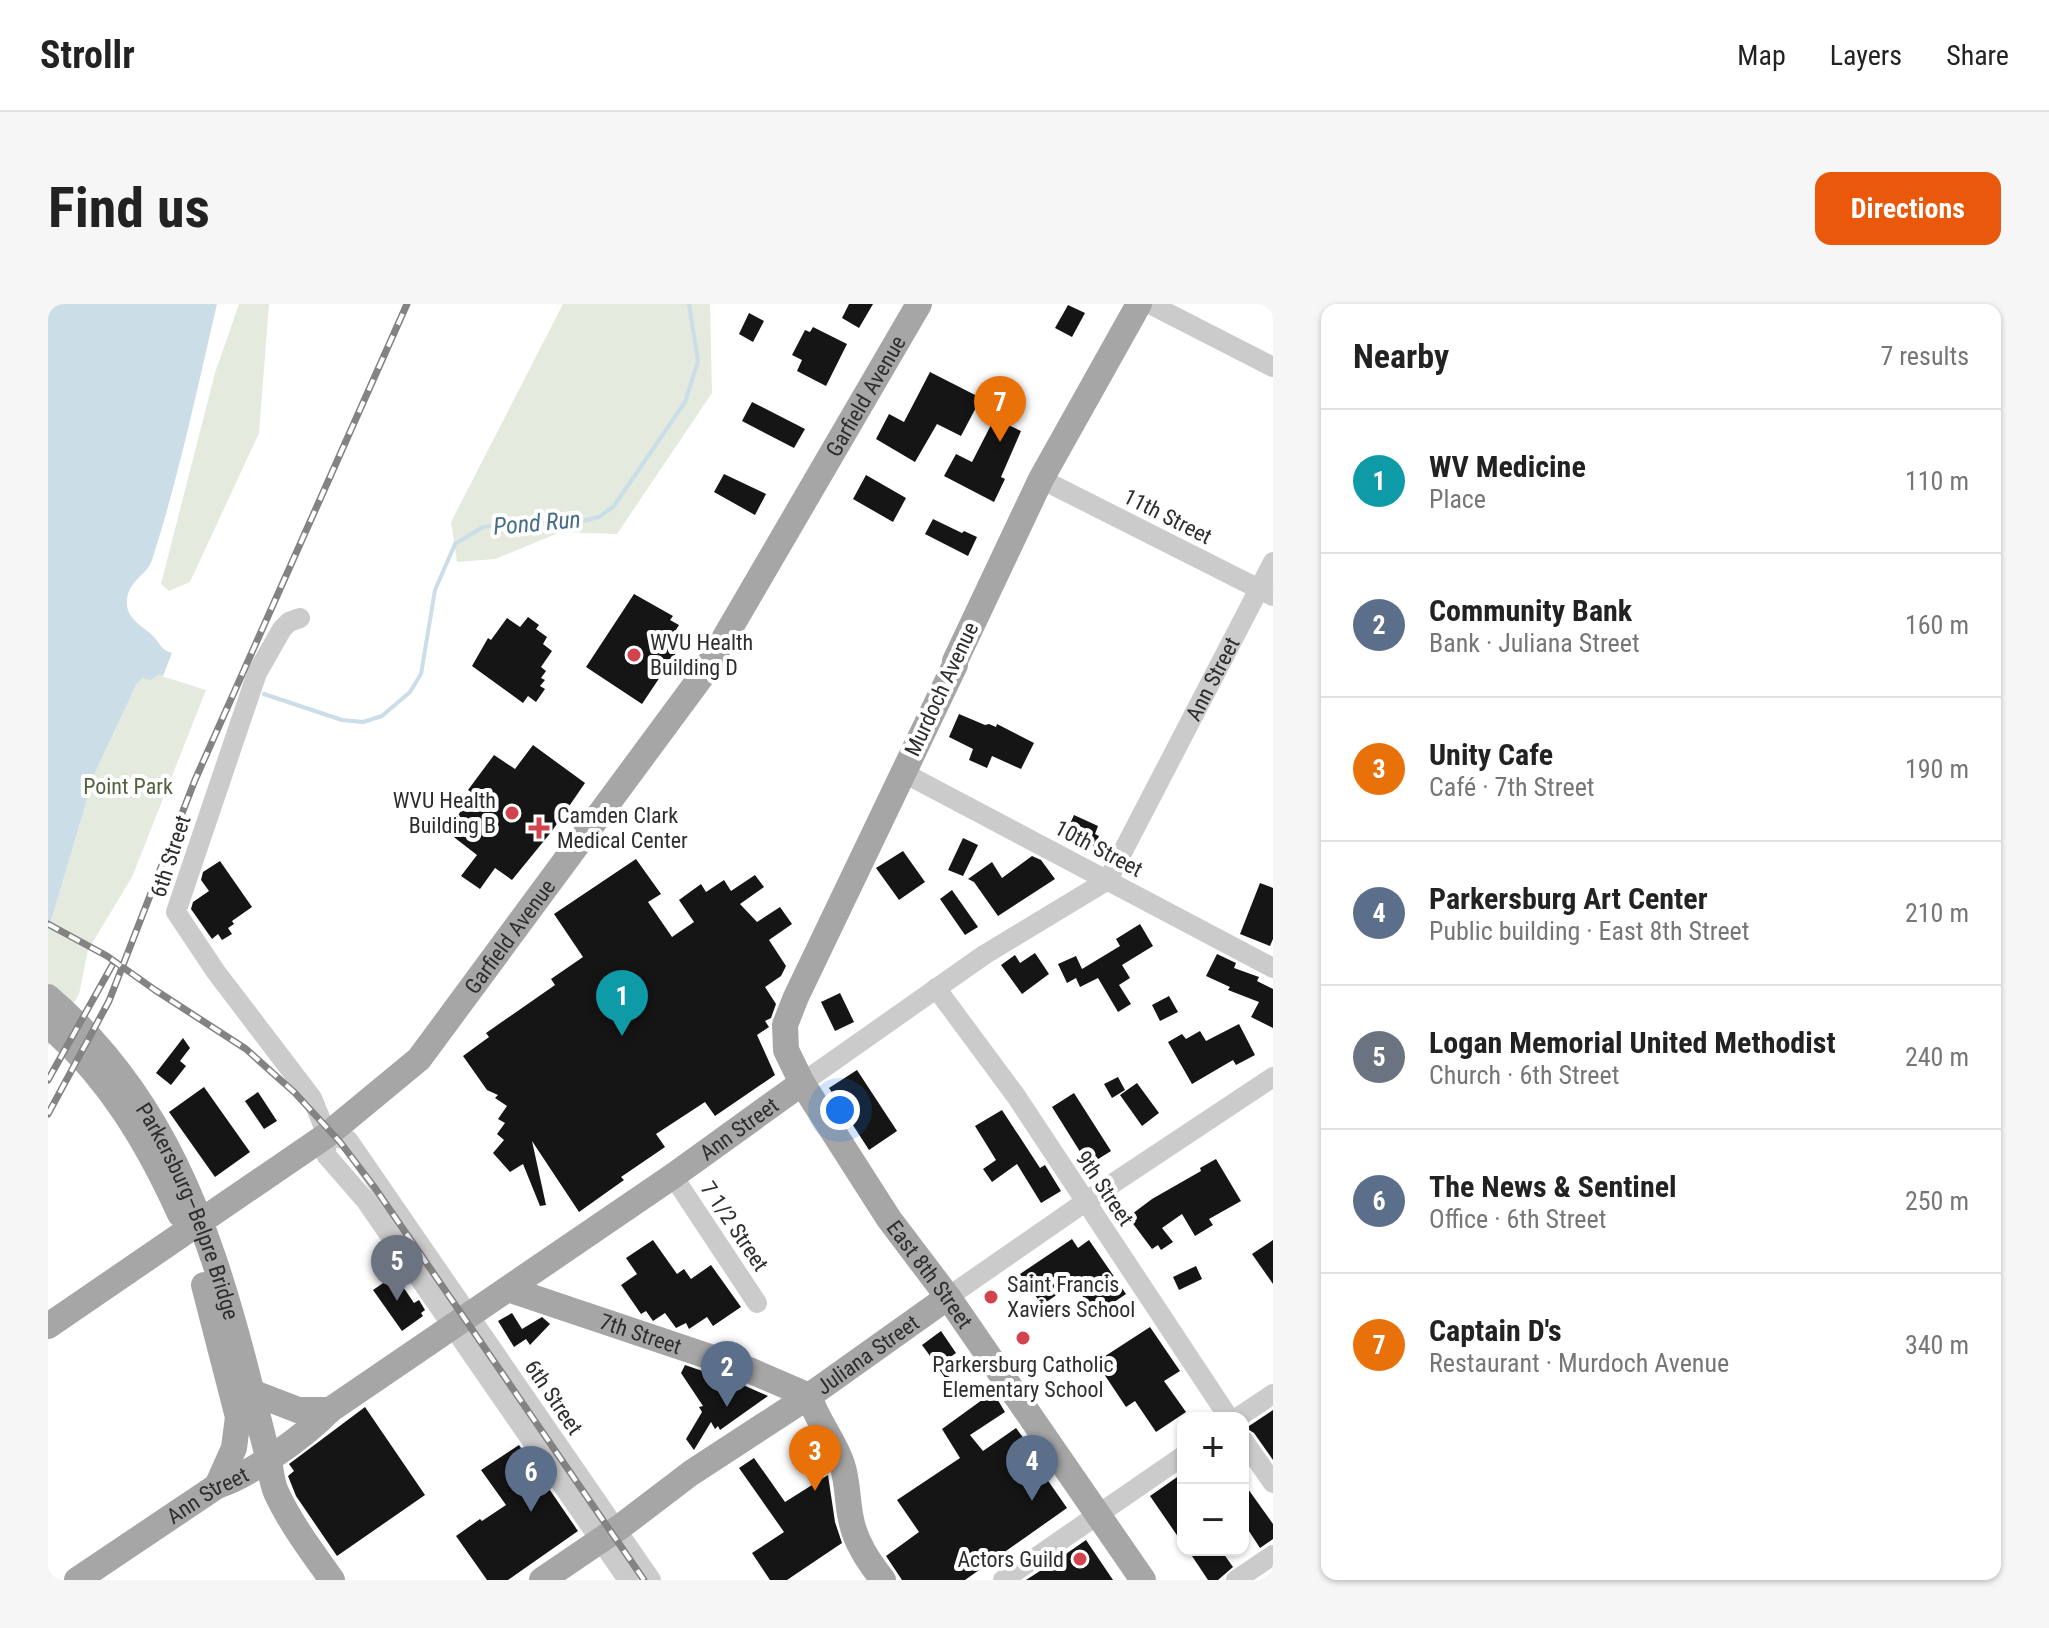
<!DOCTYPE html>
<html lang="en">
<head>
<meta charset="utf-8">
<style>
	:root { --surface:#fff; --page:#f6f6f6; --text:#222; --muted:#767676; --line:#e0e0e0; --accent:#ea580c }
	body { margin:0; font-family:"Roboto Condensed",sans-serif; background:var(--page); color:var(--text) }
	.controls { position:absolute; right:24px; bottom:24px; display:grid; overflow:hidden; border-radius:16px; box-shadow:0 2px 6px #0004 }
	.controls button { width:72px; height:72px; display:grid; place-items:center; padding:0; border:0; border-bottom:2px solid var(--line); background:var(--surface); color:var(--text); font:40px sans-serif }
	.you { position:absolute; left:792px; top:806px; width:28px; height:28px; margin:-20px; border:6px solid #fff; border-radius:50%; background:#1a73e8; box-shadow:0 0 0 12px #1a73e833 }
	.badge { display:grid; place-items:center; width:52px; height:52px; border-radius:50%; background:var(--accent); color:#fff; font-size:26px; font-weight:700 }
	.pin { position:absolute; translate:-50% -66px; filter:drop-shadow(0 2px 4px #0008) }
	.pin::after { content:''; position:absolute; top:42px; width:28px; height:24px; background:inherit; clip-path:polygon(0 0,100% 0,50% 100%) }
	.list { margin:0; padding:0; list-style:none }
	h2 { display:flex; justify-content:space-between; align-items:center; height:104px; margin:0; padding:0 32px; font-size:34px }
	h2 small { font-size:26px; font-weight:400; color:var(--muted) }
	.list li { display:grid; grid-template-columns:52px 1fr auto; gap:24px; align-items:center; box-sizing:border-box; height:144px; padding:0 32px; border-top:2px solid var(--line) }
	.list b { display:block; font-size:30px; white-space:nowrap }
	.list p { margin:0; font-size:26px; white-space:nowrap; color:var(--muted) }
	.list em { font-size:26px; font-style:normal; color:var(--muted) }
	.map { position:relative; flex:none; width:1225px; height:1276px; overflow:hidden; border-radius:16px }
	header { display:flex; align-items:center; gap:48px; box-sizing:border-box; height:112px; padding:0 40px; background:var(--surface); border-bottom:2px solid var(--line) }
	header strong { font-size:38px }
	nav { display:flex; gap:44px; margin-inline-start:auto; font-size:28px }
	.intro { display:flex; align-items:center; justify-content:space-between; box-sizing:border-box; height:192px; padding:0 48px }
	h1 { margin:0; font-size:56px }
	.button { padding:20px 36px; border-radius:16px; background:var(--accent); color:#fff; font-size:28px; font-weight:700 }
	main { display:flex; gap:48px; padding:0 48px }
	aside { flex:1; background:var(--surface); border-radius:16px; box-shadow:0 2px 6px #0004 }
	.map>svg:first-child { display:block }
</style>
</head>
<body>
<header>
<strong>Strollr</strong>
<nav><a>Map</a><a>Layers</a><a>Share</a></nav>
</header>
<div class="intro"><h1>Find us</h1><a class="button">Directions</a></div>
<main>
<div class="map">
<svg width="1225" height="1276" viewBox="0 0 1225 1276">
	<rect width="100%" height="100%" fill="#fff"/>
	<g fill="#e4eadd">
		<polygon points="191,0 221,0 211,129 142,278 121,287 113,280 167,69"/>
		<polygon points="515,0 662,0 664,89 569,230 513,228 447,255 409,258 403,218"/>
		<polygon points="110,371 158,386 84,573 40,646 31,690 0,742 0,627 47,469 88,381 94,373"/>
	</g>
	<path fill="#cbdde7" d="M0,0H169C149,86 131,172 104,256C99,271 80,277 79,296C77,315 95,322 106,333C113,341 113,346 124,349L115,372L110,371L103,376L94,374L88,381L47,469L0,627Z"/>
	<g fill="none" stroke-linecap="round" stroke-linejoin="round">
		<polyline stroke="#cbdde7" stroke-width="4" points="216,390 294,416 315,418 334,412 362,388 373,370 387,286 407,240 435,223 466,219 522,220 551,213 566,202 637,98 650,57 641,0"/>
	</g>
	<g fill="#151515">
		<polygon points="801,0 825,0 811,24 794,14"/>
		<polygon points="1020,1 1037,9 1024,33 1007,24"/>
		<polygon points="701,9 716,17 705,38 691,30"/>
		<polygon points="765,23 799,40 778,82 749,67 754,56 744,51 757,26 762,28"/>
		<polygon points="882,68 933,94 913,132 889,120 867,158 828,135 841,110 856,118"/>
		<polygon points="704,98 757,125 746,144 694,117"/>
		<polygon points="954,118 973,127 953,173 957,175 946,198 896,172 908,150 924,158 943,121 951,124"/>
		<polygon points="676,170 718,190 707,211 666,188"/>
		<polygon points="818,171 858,194 845,218 805,195"/>
		<polygon points="885,215 914,229 916,227 929,233 920,252 877,230"/>
		<polygon points="586,290 625,312 622,316 631,321 626,329 630,332 627,336 634,340 594,400 538,363"/>
		<polygon points="480,313 491,321 488,325 499,333 495,340 504,347 493,363 498,367 493,374 497,376 492,382 497,385 488,398 480,392 475,399 424,362 440,334 443,336 459,314 472,323"/>
		<polygon points="911,410 937,421 941,420 948,423 949,420 986,439 973,465 944,452 939,464 921,456 925,445 901,433"/>
		<polygon points="485,441 537,479 504,527 464,576 447,564 432,585 413,572 429,551 398,527 426,490 420,486 446,451 467,465"/>
		<polygon points="1026,511 1050,522 1047,530 1051,532 1044,548 1015,535"/>
		<polygon points="915,534 930,541 915,572 900,566"/>
		<polygon points="855,547 877,578 851,596 828,564"/>
		<polygon points="984,552 993,556 1007,575 950,612 926,578 920,575 944,558 954,574"/>
		<polygon points="588,555 613,590 600,598 624,633 646,618 631,596 653,580 658,588 676,576 683,587 707,571 716,583 692,600 709,618 732,603 744,620 721,636 738,662 733,672 717,683 728,700 723,714 717,717 721,723 709,731 727,771 667,812 657,798 608,830 617,843 573,873 576,876 531,908 484,837 498,901 492,902 475,860 462,868 445,849 456,836 449,830 457,819 450,815 459,802 447,794 450,791 439,786 415,752 441,733 438,729 507,681 503,675 535,653 506,610"/>
		<polygon points="172,557 204,603 184,617 186,620 180,624 184,630 174,636 170,630 164,635 143,605 145,598 161,587 153,576 155,568"/>
		<polygon points="1212,579 1225,584 1225,635 1222,642 1192,630"/>
		<polygon points="904,586 930,623 917,631 892,595"/>
		<polygon points="1092,620 1105,642 1074,661 1082,674 1071,681 1083,700 1070,708 1050,674 1032,683 1028,674 1019,679 1010,660 1028,652 1034,665 1072,642 1068,635"/>
		<polygon points="987,649 1001,670 974,690 953,661 967,651 972,659"/>
		<polygon points="1169,650 1188,659 1186,664 1211,673 1209,677 1225,685 1225,724 1203,713 1211,698 1180,686 1182,683 1158,672"/>
		<polygon points="792,689 806,718 787,727 773,698"/>
		<polygon points="1121,692 1130,708 1112,717 1104,701"/>
		<polygon points="1191,720 1207,751 1188,761 1185,756 1144,780 1120,738 1134,730 1138,735 1152,727 1158,737"/>
		<polygon points="135,734 142,744 132,757 138,762 123,781 108,769"/>
		<polygon points="809,766 849,827 821,846 781,784"/>
		<polygon points="1070,773 1077,786 1064,794 1056,780"/>
		<polygon points="1089,779 1111,809 1094,822 1072,791"/>
		<polygon points="156,783 202,848 167,873 121,808"/>
		<polygon points="210,788 229,817 216,825 197,797"/>
		<polygon points="1026,789 1063,847 1047,857 1042,850 1036,854 1004,803"/>
		<polygon points="954,806 992,864 997,861 1013,887 993,899 969,860 944,878 935,865 948,856 927,822"/>
		<polygon points="1168,855 1193,897 1161,915 1165,921 1147,932 1134,910 1114,924 1125,938 1113,946 1110,941 1104,945 1080,913 1104,895 1153,867 1152,864"/>
		<polygon points="1024,935 1030,944 1041,936 1078,990 1047,1011 1026,979 994,1001 972,970"/>
		<polygon points="605,936 629,970 636,965 643,975 663,961 693,1003 665,1022 659,1013 641,1025 638,1019 628,1024 617,1009 605,1017 598,1007 593,1010 573,981 589,970 578,954"/>
		<polygon points="1225,936 1225,980 1204,950"/>
		<polygon points="1148,962 1154,975 1131,986 1125,973"/>
		<polygon points="347,971 366,999 371,996 377,1006 373,1009 375,1012 354,1027 325,986"/>
		<polygon points="464,1009 474,1025 494,1013 502,1020 482,1041 478,1035 466,1043 450,1017"/>
		<polygon points="1102,1023 1132,1067 1116,1077 1138,1108 1108,1128 1087,1097 1078,1103 1048,1058"/>
		<polygon points="893,1027 908,1049 898,1056 906,1068 898,1075 891,1065 886,1064 885,1056 874,1041"/>
		<polygon points="637,1061 695,1081 720,1092 672,1126 670,1122 667,1125 663,1118 646,1146 638,1135 654,1108 651,1103 655,1102 633,1069"/>
		<polygon points="945,1088 957,1108 922,1131 935,1147 968,1124 982,1143 978,1145 1019,1204 917,1276 854,1276 838,1252 871,1228 849,1196 912,1154 894,1125"/>
		<polygon points="317,1103 377,1191 289,1252 248,1192 240,1172 246,1167 241,1160"/>
		<polygon points="1225,1106 1225,1156 1206,1129 1198,1124"/>
		<polygon points="471,1141 530,1227 460,1276 439,1276 408,1232 432,1215 434,1217 458,1201 433,1166"/>
		<polygon points="706,1154 737,1198 780,1171 787,1218 794,1239 739,1276 722,1276 704,1249 736,1228 691,1164"/>
		<polygon points="1135,1169 1135,1240 1102,1192"/>
		<polygon points="1195,1178 1225,1220 1225,1235 1212,1244 1195,1218"/>
		<polygon points="1038,1236 1065,1276 978,1276 1012,1254"/>
		<polygon points="1140,1246 1173,1246 1185,1263 1170,1276 1160,1276"/>
	</g>
	<g fill="none" stroke-linecap="round" stroke-linejoin="round">
		<g stroke="#cbcbcb" stroke-width="20">
			<polyline points="1102,0 1225,63"/>
			<polyline points="993,175 1225,292"/>
			<polyline points="252,314 241,318 234,325 209,369 128,608 168,668 264,794 279,831 278,851 318,897 580,1276"/>
			<polyline points="854,468 1225,664"/>
			<polyline points="888,684 968,792 1181,1114"/>
			<path id="s1" d="M754,779L936,651L1060,576L1225,258"/>
			<polyline points="279,831 300,836 603,1276"/>
			<polyline points="625,872 709,999"/>
			<polyline points="900,993 1037,898 1225,773"/>
			<polyline points="1189,1114 1225,1090"/>
			<polyline points="1195,1136 1225,1179"/>
			<polyline points="955,1276 1135,1152"/>
			<polyline points="1188,1276 1225,1251"/>
		</g>
		<g stroke="#a6a6a6" stroke-width="26">
			<path id="s2" d="M1091,0L993,175L907,357V361L748,693L737,721L738,746L754,779L841,915L900,993L1095,1276"/>
			<path id="s3" d="M0,693C114,791 159,917 196,1058C204,1090 212,1121 220,1153C223,1164 223,1177 228,1188C242,1219 265,1249 284,1276"/>
			<path d="M0,721C60,772 100,839 132,910"/>
			<polyline points="156,981 190,1113 186,1144 169,1182"/>
			<path id="s4" d="M460,985L701,1066L761,1092C769,1117 786,1136 794,1160C800,1178 799,1197 803,1215C807,1238 821,1258 835,1276"/>
			<path id="s5" d="M0,1022L279,831L371,755L656,369L871,0"/>
			<polyline points="203,1088 250,1106 282,1106"/>
			<path id="s6" d="M29,1276L169,1182C203,1171 257,1132 282,1106L625,872L754,779"/>
			<path id="s7" d="M494,1276L572,1223L643,1169L761,1092L900,993"/>
		</g>
		<g stroke="#838383" stroke-width="7">
			<g id="rail">
				<polyline points="0,620 59,652 107,686 198,745 247,789 292,838 327,884 596,1276"/>
				<polyline points="0,776 66,658"/>
				<polyline points="0,810 61,697 147,476 359,0"/>
			</g>
		</g>
		<use href="#rail" stroke="#fff" stroke-width="4" stroke-dasharray="12" stroke-linecap="butt"/>
	</g>
	<g fill="#d2434e" stroke="#fff" stroke-width="3">
		<circle cx="586" cy="351" r="8"/>
		<circle cx="464" cy="509" r="8"/>
		<path d="M487 512h8v8h8v8h-8v8h-8v-8h-8v-8h8z"/>
		<circle cx="943" cy="993" r="8"/>
		<circle cx="975" cy="1034" r="8"/>
		<circle cx="1032" cy="1255" r="8"/>
	</g>
	<g text-anchor="middle" stroke-width="8" stroke-linejoin="round" paint-order="stroke">
		<g font-size="22" fill="#2e2e2e" stroke="#fff">
			<text dy="8" stroke="none"><textPath href="#s5" startOffset="1258">Garfield Avenue</textPath></text>
			<text transform="translate(1120 212) rotate(27)" y="8">11th Street</text>
			<text dy="8" stroke="none"><textPath href="#s1" startOffset="594">Ann Street</textPath></text>
			<text transform="translate(893 385) rotate(-65)" y="8">Murdoch Avenue</text>
			<text transform="translate(1051 544) rotate(28)" y="8">10th Street</text>
			<text transform="translate(122 552) rotate(-72)" y="8">6th Street</text>
			<text dy="8" stroke="none"><textPath href="#s5" startOffset="610">Garfield Avenue</textPath></text>
			<text dy="8" stroke="none"><textPath href="#s6" startOffset="802">Ann Street</textPath></text>
			<text transform="translate(1057 884) rotate(56)" y="8">9th Street</text>
			<text dy="8" stroke="none"><textPath href="#s3" startOffset="260">Parkersburg–Belpre Bridge</textPath></text>
			<text transform="translate(687 922) rotate(56)" y="8">7 1/2 Street</text>
			<text dy="8" stroke="none"><textPath href="#s2" startOffset="1096">East 8th Street</textPath></text>
			<text dy="8" stroke="none"><textPath href="#s4" startOffset="140">7th Street</textPath></text>
			<text dy="8" stroke="none"><textPath href="#s7" startOffset="396">Juliana Street</textPath></text>
			<text transform="translate(506 1093) rotate(56)" y="8">6th Street</text>
			<text dy="8" stroke="none"><textPath href="#s6" startOffset="156">Ann Street</textPath></text>
		</g>
		<g font-size="22" fill="#2e2e2e" stroke="#fff" text-anchor="start">
			<text x="602" y="346">WVU Health<tspan x="602" dy="25">Building D</tspan></text>
			<text x="448" y="504" text-anchor="end">WVU Health<tspan x="448" dy="25">Building B</tspan></text>
			<text x="509" y="519">Camden Clark<tspan x="509" dy="25">Medical Center</tspan></text>
			<text x="959" y="988">Saint Francis<tspan x="959" dy="25">Xaviers School</tspan></text>
			<text x="975" y="1068" text-anchor="middle">Parkersburg Catholic<tspan x="975" dy="25">Elementary School</tspan></text>
			<text x="1016" y="1263" text-anchor="end">Actors Guild</text>
		</g>
		<g font-size="22" fill="#516440" stroke="#fff">
			<text x="80" y="490">Point Park</text>
		</g>
		<g font-size="24" font-style="italic" fill="#456d87" stroke="#fff">
			<text transform="translate(489 219) rotate(-5)" y="8">Pond Run</text>
		</g>
	</g>
</svg>
<div class="controls">
<button>+</button>
<button>−</button>
</div>
<div class="you"></div>
<div class="pin badge" style="left:574px;top:732px;background:#0f9aa8">1</div>
<div class="pin badge" style="left:679px;top:1103px;background:#5c6f8a">2</div>
<div class="pin badge" style="left:767px;top:1187px;background:#e8710a">3</div>
<div class="pin badge" style="left:984px;top:1197px;background:#5c6f8a">4</div>
<div class="pin badge" style="left:349px;top:997px;background:#6b7280">5</div>
<div class="pin badge" style="left:483px;top:1208px;background:#5c6f8a">6</div>
<div class="pin badge" style="left:952px;top:138px;background:#e8710a">7</div>
</div>
<aside>
<h2>Nearby<small>7 results</small></h2>
<ul class="list">
<li><span class="badge" style="background:#0f9aa8">1</span><div><b>WV Medicine</b><p>Place</p></div><em>110 m</em></li>
<li><span class="badge" style="background:#5c6f8a">2</span><div><b>Community Bank</b><p>Bank · Juliana Street</p></div><em>160 m</em></li>
<li><span class="badge" style="background:#e8710a">3</span><div><b>Unity Cafe</b><p>Café · 7th Street</p></div><em>190 m</em></li>
<li><span class="badge" style="background:#5c6f8a">4</span><div><b>Parkersburg Art Center</b><p>Public building · East 8th Street</p></div><em>210 m</em></li>
<li><span class="badge" style="background:#6b7280">5</span><div><b>Logan Memorial United Methodist</b><p>Church · 6th Street</p></div><em>240 m</em></li>
<li><span class="badge" style="background:#5c6f8a">6</span><div><b>The News &amp; Sentinel</b><p>Office · 6th Street</p></div><em>250 m</em></li>
<li><span class="badge" style="background:#e8710a">7</span><div><b>Captain D's</b><p>Restaurant · Murdoch Avenue</p></div><em>340 m</em></li>
</ul>
</aside>
</main>
</body>
</html>
